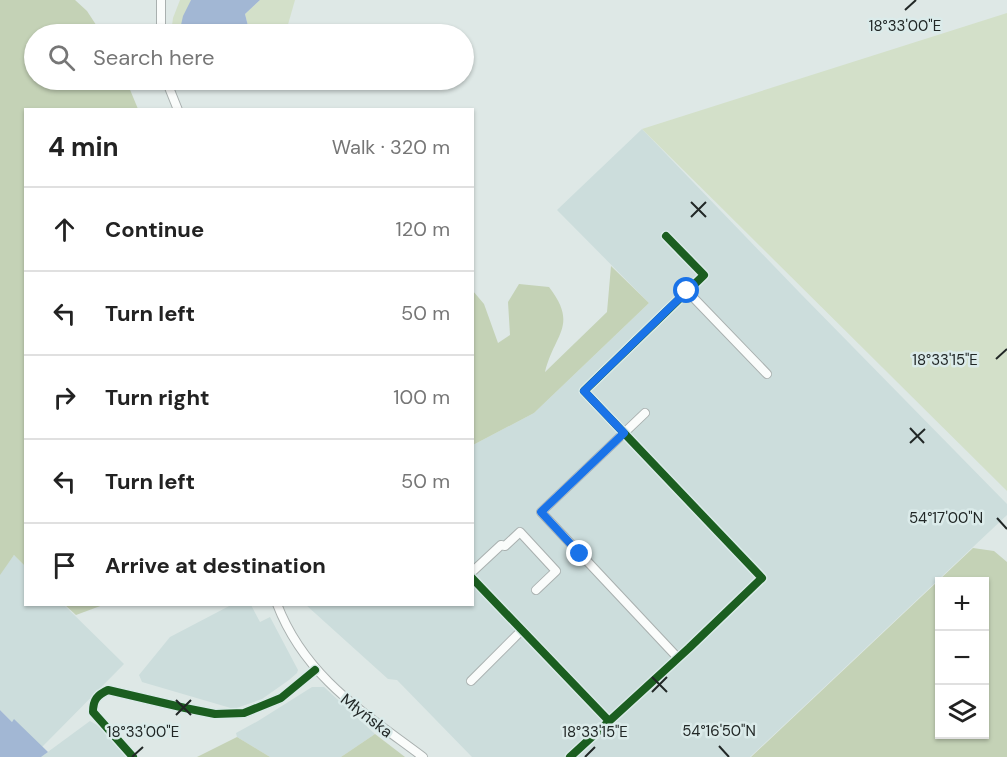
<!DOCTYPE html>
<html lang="en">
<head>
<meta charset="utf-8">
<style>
	:root { --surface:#fff; --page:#f2f2f2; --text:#222; --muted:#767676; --line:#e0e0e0 }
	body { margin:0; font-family:"DM Sans",sans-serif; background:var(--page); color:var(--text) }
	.controls { position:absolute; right:18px; bottom:18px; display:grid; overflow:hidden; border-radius:0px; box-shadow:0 2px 4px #0004 }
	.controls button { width:54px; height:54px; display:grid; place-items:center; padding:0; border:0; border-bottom:2px solid var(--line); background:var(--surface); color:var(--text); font:30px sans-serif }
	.stop { position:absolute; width:18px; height:18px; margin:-14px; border:4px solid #1a73e8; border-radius:50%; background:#fff }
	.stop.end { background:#1a73e8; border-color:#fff; box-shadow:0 2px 6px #0008 }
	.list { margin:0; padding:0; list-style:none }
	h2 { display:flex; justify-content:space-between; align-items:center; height:78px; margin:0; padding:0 24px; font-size:26px }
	h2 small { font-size:20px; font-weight:400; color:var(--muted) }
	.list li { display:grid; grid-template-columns:39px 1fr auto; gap:18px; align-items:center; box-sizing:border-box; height:84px; padding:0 24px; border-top:2px solid var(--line) }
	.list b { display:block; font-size:22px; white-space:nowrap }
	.list em { font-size:20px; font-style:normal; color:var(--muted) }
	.icon { flex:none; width:33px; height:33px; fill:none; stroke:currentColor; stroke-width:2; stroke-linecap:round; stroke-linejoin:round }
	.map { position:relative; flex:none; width:1007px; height:757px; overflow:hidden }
	.search { position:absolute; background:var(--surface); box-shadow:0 2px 4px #0004; left:24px; top:24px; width:450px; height:66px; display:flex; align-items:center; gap:15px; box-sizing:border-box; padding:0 21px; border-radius:33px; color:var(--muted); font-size:22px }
	.panel { position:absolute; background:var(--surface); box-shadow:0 2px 4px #0004; left:24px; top:108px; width:450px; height:498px; border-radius:0px }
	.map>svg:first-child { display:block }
</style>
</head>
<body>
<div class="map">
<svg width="1007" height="757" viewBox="0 0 1007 757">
	<rect width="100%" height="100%" fill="#dee8e6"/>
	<g fill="#ccdddc">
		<polygon points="642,129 800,293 1007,504 1007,515 750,757 472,757 397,680 388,679 306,605 472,604 473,445 534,413 649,303 557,210"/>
		<polygon points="14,555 25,566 26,604 64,605 124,664 42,747 14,720 12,722 0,710 0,574"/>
		<polygon points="233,604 251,605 260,622 270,617 298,670 297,673 289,680 262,699 234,709 142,682 139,675 170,637"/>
		<polygon points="312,687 324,687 375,734 341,757 270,757 237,737 236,733 258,721"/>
		<polygon points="90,721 104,729 129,757 41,757"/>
	</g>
	<g fill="#d3e0c9">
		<polygon points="180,0 191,0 179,34 171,34 173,18"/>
		<polygon points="260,0 295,0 287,28 290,34 250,34 245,14"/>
		<polygon points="1007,13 1007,491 642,129"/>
	</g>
	<g fill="#c4d2b6" fill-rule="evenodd">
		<polygon points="0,0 75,0 87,11 102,34 34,34 34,80 126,80 138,109 26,110 25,566 14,555 0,575"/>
		<path d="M611,266L649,303L534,413L473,445V291L484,304L498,343L510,335L508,302L519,284L549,287C579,326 554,334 545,372L607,312Z"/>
		<path d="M973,548L994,551L1007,562V757H751ZM940,582H984V734H940Z"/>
		<polygon points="65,605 103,605 76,615"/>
		<polygon points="375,734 405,757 341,757"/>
		<polygon points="237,737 270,757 197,757"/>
	</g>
	<g fill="#a2b7d4">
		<polygon points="191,0 260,0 245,14 250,34 179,34 183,16"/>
		<polygon points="0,710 12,722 14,719 48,752 41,757 0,757"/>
	</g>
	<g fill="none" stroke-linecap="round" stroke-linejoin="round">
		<g stroke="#a9b0af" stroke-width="10">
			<g id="minor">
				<polyline points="161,0 161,34"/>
				<polyline points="166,80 178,110"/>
				<polyline points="687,291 767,374"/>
				<polyline points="645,413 541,512 678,658"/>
				<polyline points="472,572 501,545 505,546 520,532 556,571 536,590"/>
				<polyline points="472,578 609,721"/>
				<path d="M277,604C305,677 363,712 423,757"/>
				<polyline points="471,681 522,630"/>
				<path d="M133,757L93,712C93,700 97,695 108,690L185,708L215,714L244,713L281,698L315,670"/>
				<polyline points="570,757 689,648 762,578 584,391 704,275 666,236"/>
			</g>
		</g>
		<use href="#minor" stroke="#fafcfb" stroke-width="8"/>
		<g stroke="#dbebea" stroke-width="11">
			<g id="cycleway">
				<polyline points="472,578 609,721"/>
				<path d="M133,757L93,712C93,700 97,695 108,690L185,708L215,714L244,713L281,698L315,670"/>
				<polyline points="570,757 689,648 762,578 584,391 704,275 666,236"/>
			</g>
		</g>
		<use href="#cycleway" stroke="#1b5e20" stroke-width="8"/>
	</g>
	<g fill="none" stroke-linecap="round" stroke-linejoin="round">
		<polyline stroke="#1a73e8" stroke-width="8" points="580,554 541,512 624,433 584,391 687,291"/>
	</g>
	<path fill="none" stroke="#212726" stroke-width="2" d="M905,10L916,0M691,202L706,217M691,217L706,202M996,359L1007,349M910,428L924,443M910,443L925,429M997,518L1007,529M652,677L667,692M652,692L667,677M176,700L191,715M176,715L191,700M719,746L729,757M132,757L143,747M585,757L595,747"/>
	<g text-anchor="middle" stroke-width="5" stroke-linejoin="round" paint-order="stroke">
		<g font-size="16" fill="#212726" stroke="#dbebea">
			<text transform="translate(367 715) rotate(38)" y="6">Młyńska</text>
		</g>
	</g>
	<g font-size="15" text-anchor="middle" fill="#212726" stroke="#dbebea" stroke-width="5" stroke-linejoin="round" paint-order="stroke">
		<text x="905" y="31">18°33'00"E</text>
		<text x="945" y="365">18°33'15"E</text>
		<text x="946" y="523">54°17'00"N</text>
		<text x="719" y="736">54°16'50"N</text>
		<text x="143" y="737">18°33'00"E</text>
		<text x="595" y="737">18°33'15"E</text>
	</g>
</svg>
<div class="controls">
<button>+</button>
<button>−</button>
<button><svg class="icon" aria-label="layers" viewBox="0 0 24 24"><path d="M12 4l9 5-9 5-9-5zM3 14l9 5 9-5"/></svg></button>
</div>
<div class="stop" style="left:687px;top:291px"></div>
<div class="stop end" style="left:580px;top:554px"></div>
<div class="search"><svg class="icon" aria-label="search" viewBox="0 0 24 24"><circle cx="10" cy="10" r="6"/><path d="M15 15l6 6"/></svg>Search here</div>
<section class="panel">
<h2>4 min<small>Walk · 320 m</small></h2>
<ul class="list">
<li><svg class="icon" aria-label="ahead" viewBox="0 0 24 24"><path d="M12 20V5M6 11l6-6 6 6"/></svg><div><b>Continue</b></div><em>120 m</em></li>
<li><svg class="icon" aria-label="left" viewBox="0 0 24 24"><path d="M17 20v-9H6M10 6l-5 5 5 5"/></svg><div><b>Turn left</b></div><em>50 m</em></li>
<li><svg class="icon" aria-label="right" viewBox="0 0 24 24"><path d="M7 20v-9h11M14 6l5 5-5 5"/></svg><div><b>Turn right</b></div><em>100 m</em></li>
<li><svg class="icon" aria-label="left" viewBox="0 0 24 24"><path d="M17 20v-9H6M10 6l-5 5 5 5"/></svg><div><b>Turn left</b></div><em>50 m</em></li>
<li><svg class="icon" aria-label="arrive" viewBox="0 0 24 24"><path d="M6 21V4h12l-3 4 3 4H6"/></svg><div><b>Arrive at destination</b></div></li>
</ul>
</section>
</div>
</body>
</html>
